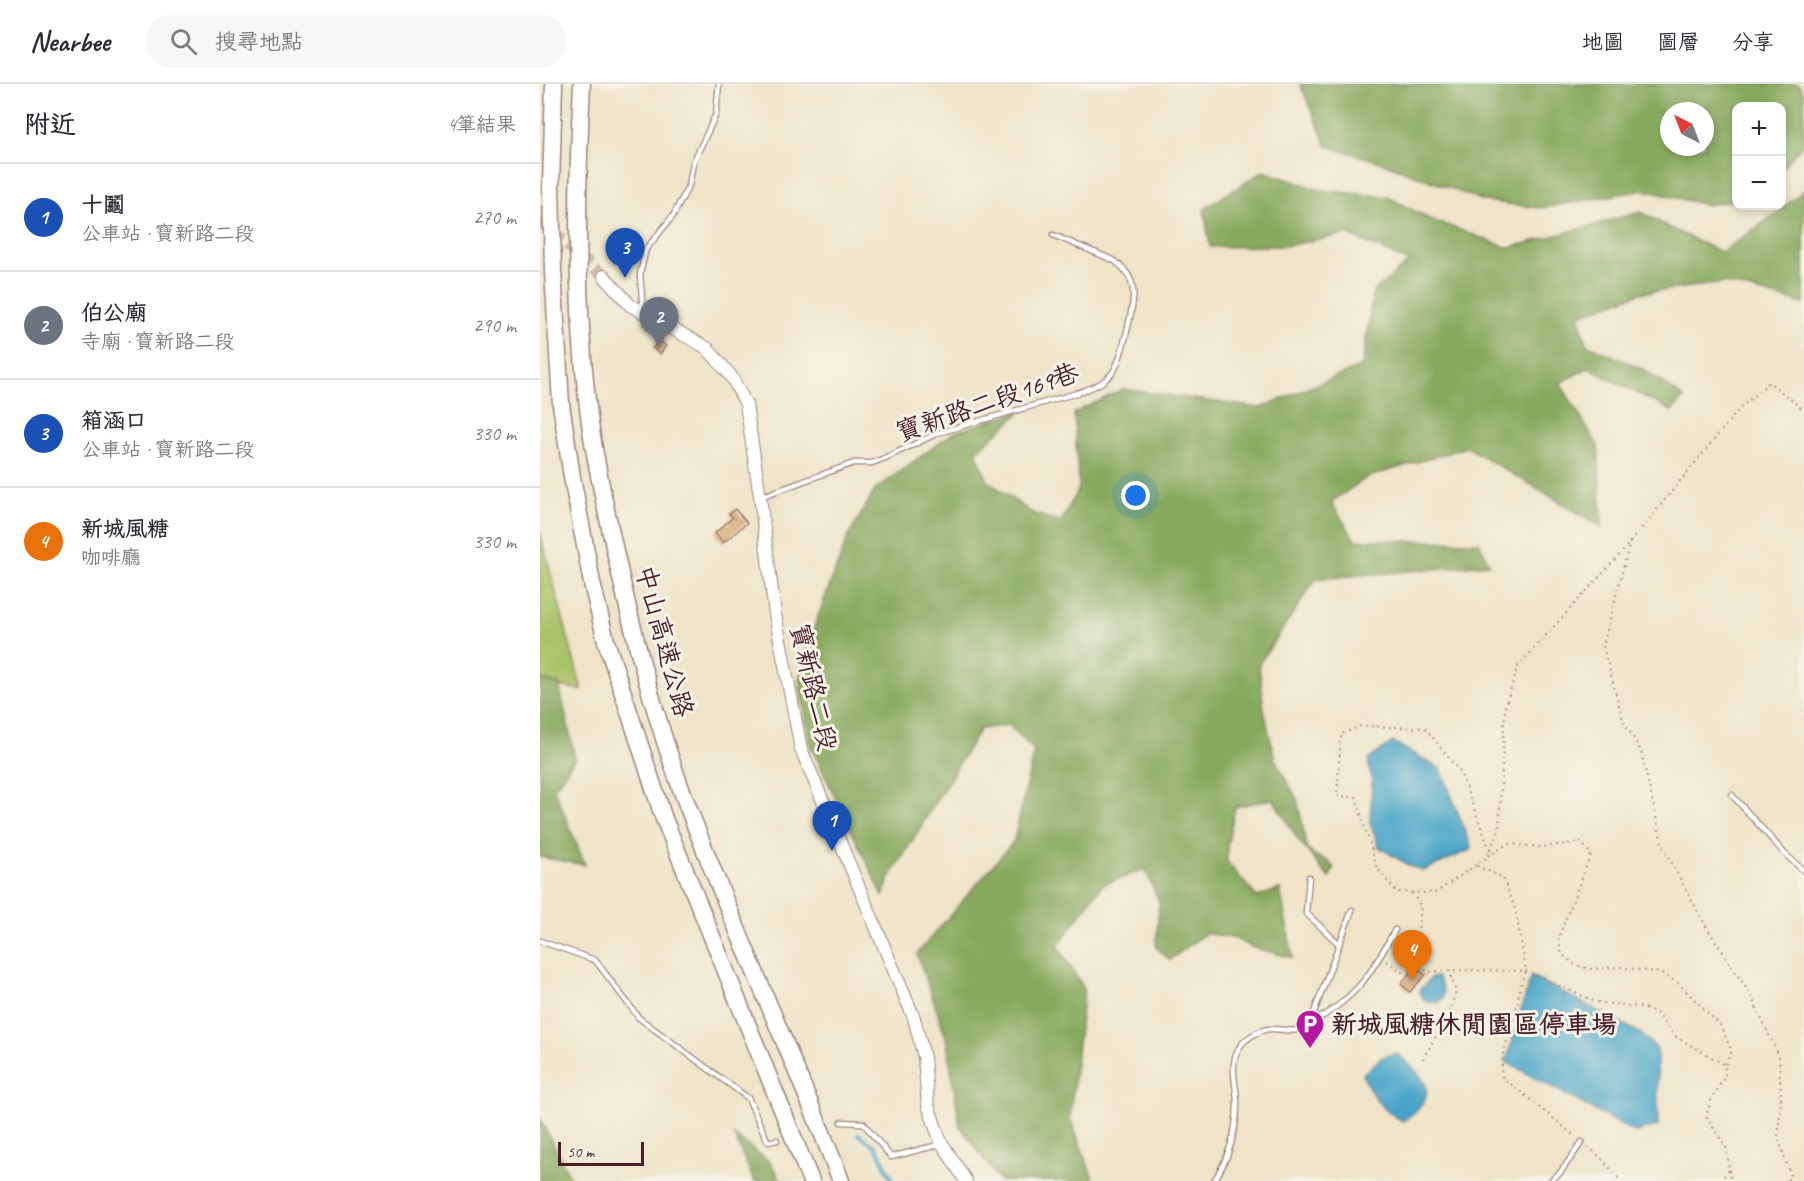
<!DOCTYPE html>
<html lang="zh-TW">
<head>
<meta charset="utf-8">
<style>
	:root { --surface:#fff; --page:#f7f7f7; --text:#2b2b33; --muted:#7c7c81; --line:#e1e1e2; --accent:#b5179e }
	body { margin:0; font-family:Caveat,"LXGW WenKai TC",sans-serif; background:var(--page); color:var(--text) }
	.controls { position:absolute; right:18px; top:18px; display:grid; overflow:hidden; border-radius:12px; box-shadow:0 3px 9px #0003 }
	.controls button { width:54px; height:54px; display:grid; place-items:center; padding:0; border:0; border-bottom:2px solid var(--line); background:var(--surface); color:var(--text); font:30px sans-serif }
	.compass { position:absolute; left:1120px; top:18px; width:54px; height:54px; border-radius:50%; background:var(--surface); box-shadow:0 3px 9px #0003; rotate:318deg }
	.scale { position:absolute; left:18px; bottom:15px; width:86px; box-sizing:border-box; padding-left:6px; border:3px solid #4a1f2b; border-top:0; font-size:16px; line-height:21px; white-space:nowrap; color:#4a1f2b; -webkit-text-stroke:4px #f7f3e8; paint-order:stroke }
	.you { position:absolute; left:596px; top:412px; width:21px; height:21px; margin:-15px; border:4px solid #fff; border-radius:50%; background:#1a73e8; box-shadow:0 0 0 9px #1a73e833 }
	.badge { display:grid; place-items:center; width:39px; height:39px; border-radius:50%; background:var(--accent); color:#fff; font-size:20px; font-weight:700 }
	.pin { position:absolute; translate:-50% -50px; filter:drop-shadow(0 2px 3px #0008) }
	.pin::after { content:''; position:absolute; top:32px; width:21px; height:18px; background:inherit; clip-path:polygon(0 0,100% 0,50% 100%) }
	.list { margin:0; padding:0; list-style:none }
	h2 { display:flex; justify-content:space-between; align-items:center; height:78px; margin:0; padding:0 24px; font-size:26px }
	h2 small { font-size:20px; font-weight:400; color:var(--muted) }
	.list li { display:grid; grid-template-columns:39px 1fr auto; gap:18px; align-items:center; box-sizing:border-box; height:108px; padding:0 24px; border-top:2px solid var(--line) }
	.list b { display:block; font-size:22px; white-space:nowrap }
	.list p { margin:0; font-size:20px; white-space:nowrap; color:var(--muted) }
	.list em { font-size:20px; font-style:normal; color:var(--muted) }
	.icon { flex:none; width:33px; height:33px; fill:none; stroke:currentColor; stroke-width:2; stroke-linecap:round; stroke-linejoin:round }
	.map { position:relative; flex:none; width:1264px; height:1097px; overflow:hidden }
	header { display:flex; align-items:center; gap:36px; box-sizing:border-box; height:84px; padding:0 30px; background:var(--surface); border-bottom:2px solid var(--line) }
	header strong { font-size:28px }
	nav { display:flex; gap:33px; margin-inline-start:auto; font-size:21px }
	.search { width:420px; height:54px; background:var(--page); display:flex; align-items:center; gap:15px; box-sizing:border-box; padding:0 21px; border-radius:33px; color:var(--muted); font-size:22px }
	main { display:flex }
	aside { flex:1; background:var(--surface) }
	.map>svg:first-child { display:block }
</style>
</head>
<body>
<header>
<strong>Nearbee</strong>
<div class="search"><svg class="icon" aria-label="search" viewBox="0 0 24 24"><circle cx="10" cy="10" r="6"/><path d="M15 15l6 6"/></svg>搜尋地點</div>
<nav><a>地圖</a><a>圖層</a><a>分享</a></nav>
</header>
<main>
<aside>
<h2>附近<small>4筆結果</small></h2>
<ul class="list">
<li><span class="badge" style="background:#1a4fb4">1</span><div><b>十鬮</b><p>公車站 · 寶新路二段</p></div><em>270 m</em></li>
<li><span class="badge" style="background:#6b7280">2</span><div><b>伯公廟</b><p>寺廟 · 寶新路二段</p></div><em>290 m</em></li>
<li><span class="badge" style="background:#1a4fb4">3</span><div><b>箱涵口</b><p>公車站 · 寶新路二段</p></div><em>330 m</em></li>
<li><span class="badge" style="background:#e8710a">4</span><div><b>新城風糖</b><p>咖啡廳</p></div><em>330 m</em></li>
</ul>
</aside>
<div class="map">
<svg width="1264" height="1097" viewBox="0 0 1264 1097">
	<rect width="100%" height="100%" fill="#f7f3e8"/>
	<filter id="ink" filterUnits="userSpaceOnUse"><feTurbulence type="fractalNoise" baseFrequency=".0167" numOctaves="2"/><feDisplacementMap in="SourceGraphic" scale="12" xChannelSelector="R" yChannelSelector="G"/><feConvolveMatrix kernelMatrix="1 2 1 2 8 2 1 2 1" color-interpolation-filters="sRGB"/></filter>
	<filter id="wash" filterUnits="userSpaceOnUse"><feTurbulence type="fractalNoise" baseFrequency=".008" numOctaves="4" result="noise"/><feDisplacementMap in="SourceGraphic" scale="24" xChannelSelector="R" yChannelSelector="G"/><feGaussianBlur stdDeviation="1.35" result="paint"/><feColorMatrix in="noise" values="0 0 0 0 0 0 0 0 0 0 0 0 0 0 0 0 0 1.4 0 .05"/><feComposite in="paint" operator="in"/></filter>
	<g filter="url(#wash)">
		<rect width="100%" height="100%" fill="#efe4c8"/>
		<polygon fill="#aac369" stroke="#7a714a" stroke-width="1.5" points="0,449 42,606 0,599"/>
		<g fill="#87a95d" stroke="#686444" stroke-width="1.5" fill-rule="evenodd">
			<path d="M760,0H1258L1264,10V58L1242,85V22H1196V116L1166,121L1104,106L1000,124L944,117L837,77L787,62ZM1129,27H1165V63H1129Z"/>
			<polygon points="723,87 780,106 848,113 890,135 969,164 1101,128 1138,148 1181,168 1234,131 1264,106 1264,220 1185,199 1100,209 1039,231 1046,260 1104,286 1144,314 1132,327 1048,284 1020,299 1058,362 1062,443 927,363 828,393 791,418 815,456 939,458 949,480 776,495 719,580 724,626 735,675 757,715 767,764 774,771 788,777 794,784 789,794 759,757 733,715 695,723 687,763 687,778 717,813 740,805 753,874 711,863 696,855 666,849 630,876 616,863 619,818 605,785 562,801 518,862 544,905 530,1034 554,1097 460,1097 420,1042 406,953 377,870 474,757 494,666 469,641 440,645 350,793 343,812 270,661 259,596 270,554 308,453 335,406 413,349 483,326 436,368 448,397 492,429 521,438 539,404 534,329 583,305 720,324 822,282 833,208 869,178 807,150 745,162 670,163 664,125"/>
			<polygon points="0,595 19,600 35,674 14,705 45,781 0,773"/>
			<polygon points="0,1034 32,1097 0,1097"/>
			<polygon points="194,1051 231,1079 241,1097 214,1097"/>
		</g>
		<g fill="#4aa5c8" stroke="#4a627a" stroke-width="1.5">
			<polygon points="853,658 901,685 932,765 883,787 870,782 839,763 830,739 832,697 828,676"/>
			<polygon points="991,892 1100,949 1117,965 1118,1042 1094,1048 966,978"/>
			<path d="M897,893C917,921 885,926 879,907L891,894Z"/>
			<path d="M856,969C885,994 904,1009 863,1037C844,1029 829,1009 823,990L841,974Z"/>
		</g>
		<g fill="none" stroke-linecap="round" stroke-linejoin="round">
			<polyline stroke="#4aa5c8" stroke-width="4" points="318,1050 336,1063 353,1097"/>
		</g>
		<g id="blocks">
			<g fill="#d19d62">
				<polygon points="119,256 126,262 120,270 113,264"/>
				<polygon points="195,425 207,439 183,459 175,449 193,433 189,430"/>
				<polygon points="875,883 885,891 870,908 861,900"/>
			</g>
		</g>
	</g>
	<g filter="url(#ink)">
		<use href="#blocks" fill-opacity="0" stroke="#9c827a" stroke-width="1.5"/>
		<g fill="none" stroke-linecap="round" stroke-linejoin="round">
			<polyline stroke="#cebda9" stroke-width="12" stroke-dasharray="12 6" stroke-linecap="butt" points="0,137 64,192"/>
			<g stroke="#9c827a" stroke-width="7">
				<g id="lane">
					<polyline points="103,226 100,190 106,165 133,132 149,101 153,79 176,30 179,0"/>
					<path d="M220,413L314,379H332L345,374L398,349L537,309C551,304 564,300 573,288C581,277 595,220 593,206C592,193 583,182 573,176L513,151"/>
					<polyline points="1192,711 1245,770 1264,787"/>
					<polyline points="769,793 766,829 799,860"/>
					<polyline points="0,857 55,876 99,934 208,1014 228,1058 237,1056"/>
					<polyline points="770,939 812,826"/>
					<polyline points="301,1038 323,1039 351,1073 402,1060"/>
					<path d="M674,1097C688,1075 696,1049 697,1023C698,1004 688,982 699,964C704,955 719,946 729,945C740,944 752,949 761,945C782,934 805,918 820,901C834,885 844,865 855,846"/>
					<polyline points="1010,1097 1020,1089 1042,1058"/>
				</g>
			</g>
			<g stroke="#9c827a" stroke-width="14">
				<polyline id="secondary" points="64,192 90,221 167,264 191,292 206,320 220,413 235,530 261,665 374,934 384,973 388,1021 400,1056 426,1097"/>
			</g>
			<g stroke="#9c827a" stroke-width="19">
				<g id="highway">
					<polyline points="14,0 11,102 13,187 21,320 32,393 52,499 66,557 123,732 271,1097"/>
					<path d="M42,0C36,110 35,222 49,332C55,378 65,422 75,467C92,546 112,623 139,699C148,724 158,749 168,774C211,882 259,988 301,1097"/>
				</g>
			</g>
			<g stroke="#9c827a" stroke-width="2" stroke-dasharray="1.5 4.5" stroke-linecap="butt">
				<polyline points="103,240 103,243 119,256"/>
				<polyline points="1090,458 1063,562 1083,636 1101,667 1123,763 1164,839 1210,910 1239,972 1241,1013 1238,1053 1251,1093 1245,1097"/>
				<polyline points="950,766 920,688 885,644 821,642 801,650 797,712 816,713 837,784 856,808 895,809 946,774 959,746 965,623 978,582 1082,468 1200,324 1229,298 1264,326"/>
				<polyline points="948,772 968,760 1001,763 1041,758 1051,770 1018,855 1022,870 1035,881 1050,885 1080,883 1121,889 1139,900 1180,941 1192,967 1185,981"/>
				<polyline points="937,782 963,794 976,828 986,887 981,899 975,931 963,970 961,992 1036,1053"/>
				<polyline points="872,809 881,823 874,874 888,888 909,886 986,887 1056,918 1100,923 1116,929 1135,952 1185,981 1185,992 1172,1014 1166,1032 1187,1065 1189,1086 1180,1097"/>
				<polyline points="847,877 867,892"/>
				<polyline points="883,975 909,929 916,908 909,886"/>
				<polyline points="1048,1063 1061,1074 1081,1097"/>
				<polyline points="1189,1086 1191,1097"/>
			</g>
			<use href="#lane" stroke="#fff" stroke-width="4.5"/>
			<use href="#secondary" stroke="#fff" stroke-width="12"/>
			<use href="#highway" stroke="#fff" stroke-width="16"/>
		</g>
	</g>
	<defs>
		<g id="parking-pin" transform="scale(1.5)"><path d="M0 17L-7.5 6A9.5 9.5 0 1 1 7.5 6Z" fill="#b5179e" stroke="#f7f3e8"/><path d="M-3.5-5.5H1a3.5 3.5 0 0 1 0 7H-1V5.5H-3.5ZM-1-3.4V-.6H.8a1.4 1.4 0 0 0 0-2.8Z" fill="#fff"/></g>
	</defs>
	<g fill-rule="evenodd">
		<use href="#parking-pin" x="770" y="940"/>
	</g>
	<g text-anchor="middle" stroke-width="6" stroke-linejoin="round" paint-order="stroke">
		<g font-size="26" fill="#4a1f2b" stroke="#f7f3e8">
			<text transform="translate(447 318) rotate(-19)" y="9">寶新路二段169巷</text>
			<text transform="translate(125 557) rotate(75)" y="9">中山高速公路</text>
			<text transform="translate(274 603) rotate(77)" y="9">寶新路二段</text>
		</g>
		<g font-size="26" font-weight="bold" fill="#4a1f2b" stroke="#f7f3e8" text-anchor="start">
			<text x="791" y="949">新城風糖休閒園區停車場</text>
		</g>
	</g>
</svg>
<div class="controls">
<button>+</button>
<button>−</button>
</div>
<svg class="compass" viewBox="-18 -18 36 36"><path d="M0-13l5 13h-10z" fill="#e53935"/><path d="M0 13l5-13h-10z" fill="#7c7c81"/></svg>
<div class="scale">50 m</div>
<div class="you"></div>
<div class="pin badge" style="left:292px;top:767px;background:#1a4fb4">1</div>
<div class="pin badge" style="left:119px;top:263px;background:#6b7280">2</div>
<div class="pin badge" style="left:85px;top:194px;background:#1a4fb4">3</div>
<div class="pin badge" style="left:872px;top:896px;background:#e8710a">4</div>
</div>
</main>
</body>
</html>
